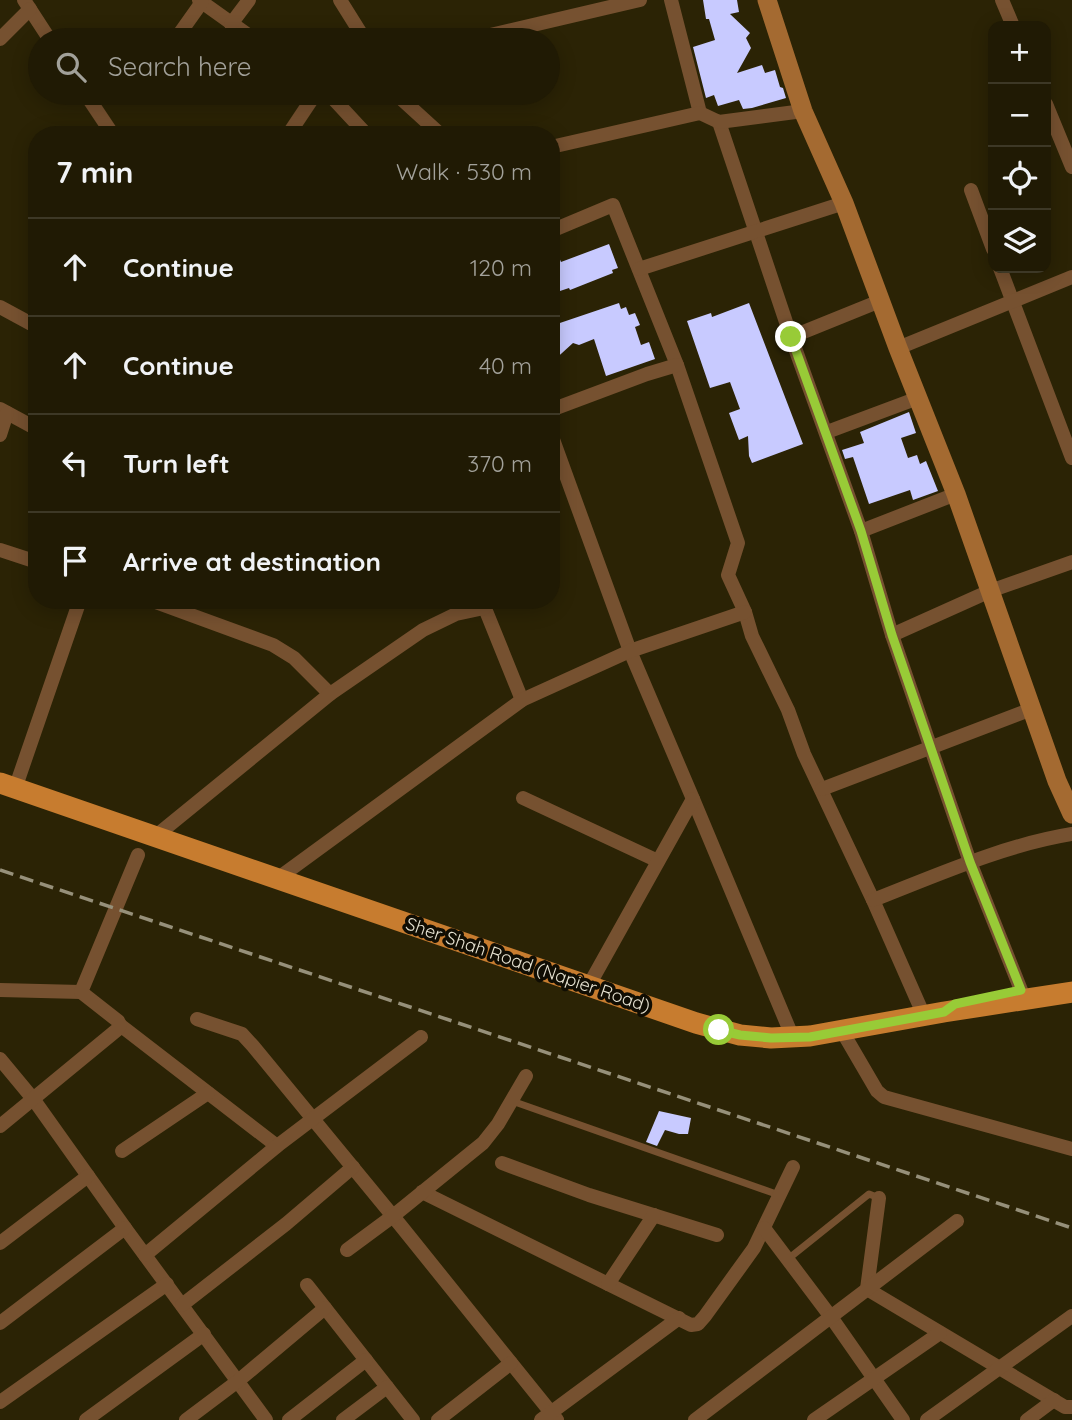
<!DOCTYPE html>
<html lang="en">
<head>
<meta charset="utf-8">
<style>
	:root { --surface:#201a04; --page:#2d2713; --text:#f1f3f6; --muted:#a2a19a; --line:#3d3826 }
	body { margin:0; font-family:Quicksand,sans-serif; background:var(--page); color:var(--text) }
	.controls { position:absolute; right:21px; top:21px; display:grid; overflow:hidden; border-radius:14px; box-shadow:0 4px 18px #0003 }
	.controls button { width:63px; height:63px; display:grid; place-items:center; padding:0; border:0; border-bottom:2px solid var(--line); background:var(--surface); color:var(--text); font:35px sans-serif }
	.stop { position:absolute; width:21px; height:21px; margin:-16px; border:5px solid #98cb37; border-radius:50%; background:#fff }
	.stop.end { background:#98cb37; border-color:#fff; box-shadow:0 2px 7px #0008 }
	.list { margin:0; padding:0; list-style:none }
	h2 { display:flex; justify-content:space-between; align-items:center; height:91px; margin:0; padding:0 28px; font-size:30px }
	h2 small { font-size:23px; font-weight:400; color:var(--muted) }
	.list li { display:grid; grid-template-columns:46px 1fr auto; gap:21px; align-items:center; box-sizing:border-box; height:98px; padding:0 28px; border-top:2px solid var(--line) }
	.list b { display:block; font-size:26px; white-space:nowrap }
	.list em { font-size:23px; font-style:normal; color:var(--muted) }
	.icon { flex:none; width:38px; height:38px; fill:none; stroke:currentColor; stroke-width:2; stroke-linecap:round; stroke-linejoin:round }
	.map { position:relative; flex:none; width:1072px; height:1420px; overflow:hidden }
	.search { position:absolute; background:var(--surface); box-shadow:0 4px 18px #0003; left:28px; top:28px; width:532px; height:77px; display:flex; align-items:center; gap:18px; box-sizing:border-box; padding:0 24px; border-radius:38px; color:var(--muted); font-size:26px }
	.panel { position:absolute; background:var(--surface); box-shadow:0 4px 18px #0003; left:28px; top:126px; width:532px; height:483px; border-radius:28px }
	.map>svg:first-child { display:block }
</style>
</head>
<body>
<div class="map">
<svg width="1072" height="1420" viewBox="0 0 1072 1420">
	<rect width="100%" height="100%" fill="#2b2305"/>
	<g fill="#c8caff">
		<polygon points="703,0 737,0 739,12 730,14 750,33 746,38 751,48 737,73 762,65 765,73 775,70 780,87 783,88 786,98 752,108 743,109 739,100 718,106 714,95 706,98 693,47 715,40 709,19 706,19"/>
		<polygon points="609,244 618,268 612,270 613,273 570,290 569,288 551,294 552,245 554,245 561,262"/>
		<polygon points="619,303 621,309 626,307 629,315 635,313 640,325 635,327 641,345 649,342 655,359 606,376 594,339 579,345 573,343 551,363 551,326"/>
		<polygon points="749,303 803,444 752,463 749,456 748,436 739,440 729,413 740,409 730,382 710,388 687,321 711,313 712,317"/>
		<polygon points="909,412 916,433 901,438 908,458 917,455 920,464 926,461 938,491 913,500 910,490 869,504 853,457 845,459 842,450 864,443 860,432"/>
		<polygon points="659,1111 691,1118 688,1134 679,1134 665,1130 657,1146 646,1142"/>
	</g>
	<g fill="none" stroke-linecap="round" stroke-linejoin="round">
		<g stroke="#765130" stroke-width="7">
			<polyline points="512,1101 779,1195"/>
			<polyline points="788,1259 869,1194 879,1198"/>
		</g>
		<g stroke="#765130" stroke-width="14">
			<polyline points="24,0 50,40"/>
			<polyline points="199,0 255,40"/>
			<polyline points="340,0 365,40"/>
			<polyline points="671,0 700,113"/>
			<polyline points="1002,0 1013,26"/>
			<polyline points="231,24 249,0"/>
			<polyline points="0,39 30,9"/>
			<polyline points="175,40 202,2"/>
			<polyline points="469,40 640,0"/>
			<polyline points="85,93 113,135"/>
			<polyline points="328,93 367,135"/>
			<polyline points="395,93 441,135"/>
			<polyline points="1046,104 1072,167"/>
			<polyline points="719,122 791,337 861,531 892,635 970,862 1021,990"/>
			<polyline points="288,135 316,93"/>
			<polyline points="551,147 700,113 719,122 803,111"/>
			<polyline points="971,190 993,249"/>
			<polyline points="551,231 613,205 677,365 738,543 728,575 745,612 752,636 788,710 804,754 873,900 921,1009"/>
			<polyline points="1000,268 1072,458"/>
			<polyline points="639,269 844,203"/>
			<polyline points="0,307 37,327"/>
			<polyline points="791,337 880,301"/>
			<polyline points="898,348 1072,277"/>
			<polyline points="0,409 37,429"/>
			<polyline points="551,410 647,374 677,365"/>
			<polyline points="827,432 918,398"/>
			<polyline points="551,434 630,651 693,799 790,1031"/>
			<polyline points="0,435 7,413"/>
			<polyline points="861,531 956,494"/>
			<polyline points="0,550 37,562"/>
			<polyline points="150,600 273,645 294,658 330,694"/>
			<polyline points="482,601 522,700"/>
			<polyline points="892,635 990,591 1072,562"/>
			<polyline points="17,783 80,600"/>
			<polyline points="822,789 1032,709"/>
			<polyline points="523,798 658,861"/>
			<polyline points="162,831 330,694 423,630 456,614 484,608"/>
			<polyline points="284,874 522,700 630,651 745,612"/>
			<path d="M873,900C937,875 1004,845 1072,834"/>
			<polyline points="593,978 693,799"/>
			<polyline points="0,990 81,992"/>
			<polyline points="197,1019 242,1034 253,1046 401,1226 557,1420"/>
			<polyline points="120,1025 277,1146"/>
			<polyline points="842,1031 877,1091 884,1097 1072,1149"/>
			<polyline points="0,1059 34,1100 125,1228 266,1420"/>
			<polyline points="0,1126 118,1029 120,1025 118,1021 81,992 138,855"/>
			<polyline points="122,1151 208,1093"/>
			<polyline points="502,1163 589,1195 717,1235"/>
			<polyline points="422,1192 691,1325 698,1324 705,1316 754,1248 793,1167"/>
			<polyline points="879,1198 867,1289 1065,1407 1072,1407"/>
			<polyline points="764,1228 831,1317 903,1420"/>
			<polyline points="0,1243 88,1176"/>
			<polyline points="347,1250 393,1216 483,1143 498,1124 526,1076"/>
			<polyline points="145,1255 277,1146 421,1037"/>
			<polyline points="608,1284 654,1215"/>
			<polyline points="307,1285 413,1420"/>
			<polyline points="182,1305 286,1224 353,1167"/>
			<polyline points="0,1323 125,1228"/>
			<polyline points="0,1402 167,1284"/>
			<polyline points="86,1420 204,1334"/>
			<polyline points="186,1420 238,1381 325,1308"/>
			<polyline points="289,1420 366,1360"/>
			<polyline points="343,1420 387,1387"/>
			<polyline points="438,1420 511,1363"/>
			<polyline points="541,1420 679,1318"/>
			<polyline points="695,1420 957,1221"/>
			<polyline points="814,1420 940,1333"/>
			<polyline points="927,1420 1072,1316"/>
			<polyline points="1027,1420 1054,1400"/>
		</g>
		<polyline stroke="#a46a31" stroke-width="19" points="767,0 803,111 844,203 898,348 956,494 1057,781 1072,814"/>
		<polyline stroke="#c77c2f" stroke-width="21" points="0,783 696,1023 740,1035 771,1038 810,1036 944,1012 1072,992"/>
		<polyline stroke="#96907a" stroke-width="3.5" stroke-dasharray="14 7" stroke-linecap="butt" points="0,870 1072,1228"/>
	</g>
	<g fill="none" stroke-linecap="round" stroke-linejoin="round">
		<polyline stroke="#98cb37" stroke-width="9" points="719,1030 740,1035 771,1038 810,1037 944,1012 955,1004 1021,990 970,862 892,635 861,531 791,337"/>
	</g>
	<g text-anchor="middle" stroke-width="7" stroke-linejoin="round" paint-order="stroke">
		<g font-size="18" fill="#e8e4d3" stroke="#100d03">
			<text transform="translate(528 965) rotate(19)" y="6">Sher Shah Road (Napier Road)</text>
		</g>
	</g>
</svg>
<div class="controls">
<button>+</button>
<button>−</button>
<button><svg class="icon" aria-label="locate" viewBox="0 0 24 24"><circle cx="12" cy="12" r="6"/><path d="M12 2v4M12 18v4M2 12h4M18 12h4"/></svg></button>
<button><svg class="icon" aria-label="layers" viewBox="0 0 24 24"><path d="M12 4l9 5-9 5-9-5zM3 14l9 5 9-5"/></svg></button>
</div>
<div class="stop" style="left:719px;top:1030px"></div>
<div class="stop end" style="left:791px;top:337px"></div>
<div class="search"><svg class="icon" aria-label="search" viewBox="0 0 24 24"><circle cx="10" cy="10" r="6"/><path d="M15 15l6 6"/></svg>Search here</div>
<section class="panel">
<h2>7 min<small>Walk · 530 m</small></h2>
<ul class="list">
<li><svg class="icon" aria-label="ahead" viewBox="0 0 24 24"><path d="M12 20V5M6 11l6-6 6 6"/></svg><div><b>Continue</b></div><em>120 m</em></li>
<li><svg class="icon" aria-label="ahead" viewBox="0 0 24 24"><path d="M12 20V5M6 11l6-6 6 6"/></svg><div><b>Continue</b></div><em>40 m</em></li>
<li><svg class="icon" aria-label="left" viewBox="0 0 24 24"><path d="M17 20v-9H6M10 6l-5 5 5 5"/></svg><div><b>Turn left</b></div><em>370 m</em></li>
<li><svg class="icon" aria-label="arrive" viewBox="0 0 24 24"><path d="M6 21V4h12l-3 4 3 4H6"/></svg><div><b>Arrive at destination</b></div></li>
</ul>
</section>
</div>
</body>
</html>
